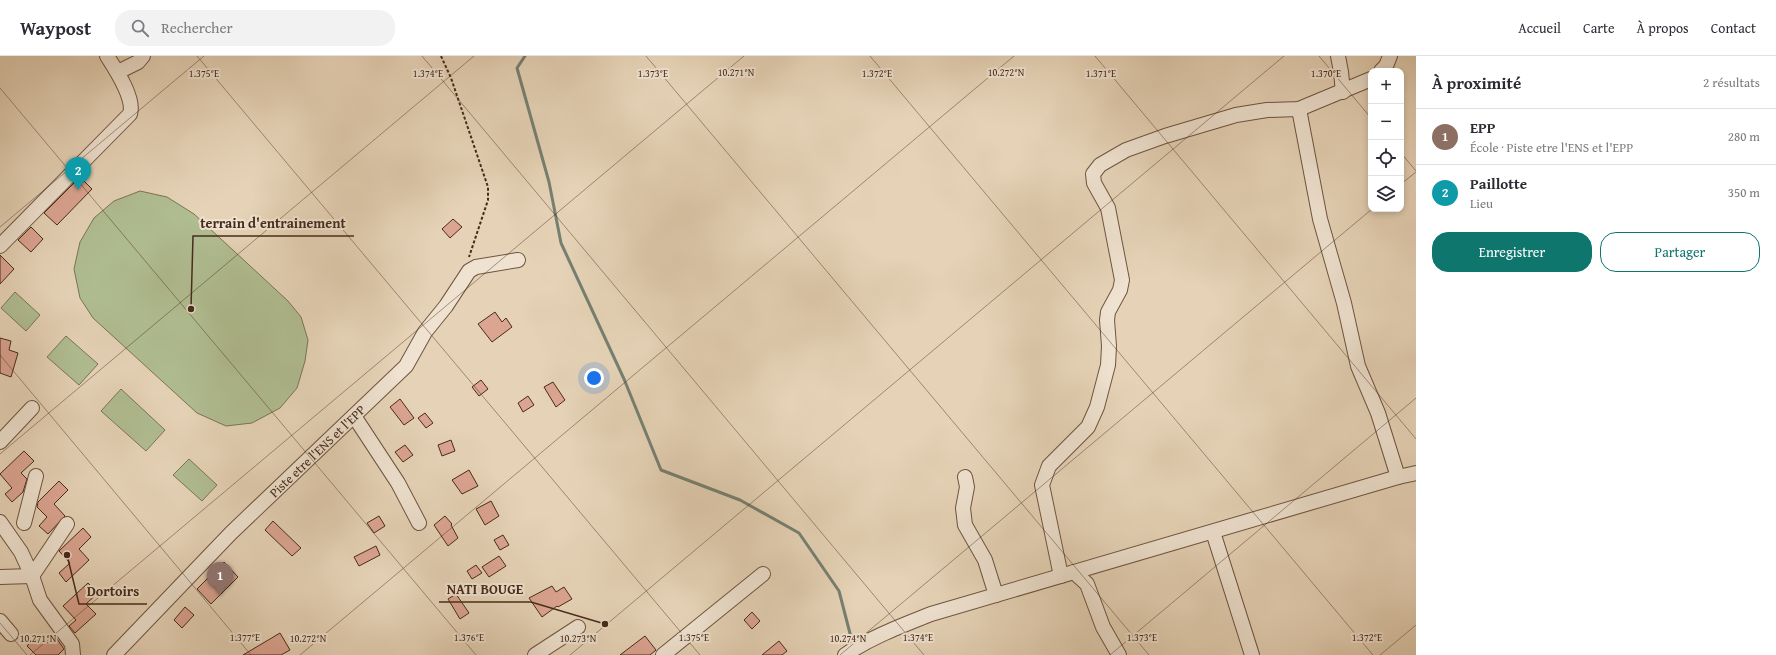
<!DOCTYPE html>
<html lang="fr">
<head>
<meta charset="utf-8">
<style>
	:root { --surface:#fff; --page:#f2f2f3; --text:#2b2b33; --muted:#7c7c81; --line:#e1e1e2; --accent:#0f766e }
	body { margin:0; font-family:"Gentium Book Plus",serif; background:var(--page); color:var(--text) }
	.controls { position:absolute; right:12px; top:12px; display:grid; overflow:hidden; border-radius:8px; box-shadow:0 2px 6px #0003 }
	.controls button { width:36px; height:36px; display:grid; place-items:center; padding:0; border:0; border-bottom:1px solid var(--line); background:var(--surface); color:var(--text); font:20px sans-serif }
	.you { position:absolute; left:594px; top:322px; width:14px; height:14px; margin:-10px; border:3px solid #fff; border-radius:50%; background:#1a73e8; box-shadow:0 0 0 6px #1a73e833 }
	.badge { display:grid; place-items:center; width:26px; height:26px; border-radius:50%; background:var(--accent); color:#fff; font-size:13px; font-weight:700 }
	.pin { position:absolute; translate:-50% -33px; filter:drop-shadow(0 1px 2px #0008) }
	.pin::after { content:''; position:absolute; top:21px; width:14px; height:12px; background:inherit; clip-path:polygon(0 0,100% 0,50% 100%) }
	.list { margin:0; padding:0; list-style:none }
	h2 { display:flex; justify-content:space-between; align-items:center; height:52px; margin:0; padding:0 16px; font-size:17px }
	h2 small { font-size:13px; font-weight:400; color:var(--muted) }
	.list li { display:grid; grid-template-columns:26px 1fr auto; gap:12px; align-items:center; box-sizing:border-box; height:56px; padding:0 16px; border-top:1px solid var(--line) }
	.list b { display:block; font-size:15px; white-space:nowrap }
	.list p { margin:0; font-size:13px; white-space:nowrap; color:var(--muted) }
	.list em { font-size:13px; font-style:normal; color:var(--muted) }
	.actions { display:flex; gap:8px; padding:12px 16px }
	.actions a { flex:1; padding:9px 0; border:1px solid var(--accent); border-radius:16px; text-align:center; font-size:14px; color:var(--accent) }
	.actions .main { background:var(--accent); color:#fff }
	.icon { flex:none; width:22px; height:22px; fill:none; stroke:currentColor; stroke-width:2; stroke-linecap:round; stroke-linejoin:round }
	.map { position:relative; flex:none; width:1416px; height:599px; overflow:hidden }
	header { display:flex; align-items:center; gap:24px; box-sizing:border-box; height:56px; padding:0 20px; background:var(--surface); border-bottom:1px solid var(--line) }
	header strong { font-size:19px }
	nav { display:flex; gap:22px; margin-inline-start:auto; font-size:14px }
	.search { width:280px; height:36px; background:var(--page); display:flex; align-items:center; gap:10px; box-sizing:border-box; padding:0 14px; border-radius:16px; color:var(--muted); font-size:15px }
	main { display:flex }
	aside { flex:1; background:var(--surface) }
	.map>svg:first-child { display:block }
</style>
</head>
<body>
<header>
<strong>Waypost</strong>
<div class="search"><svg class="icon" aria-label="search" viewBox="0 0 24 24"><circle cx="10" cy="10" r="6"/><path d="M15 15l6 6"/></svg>Rechercher</div>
<nav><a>Accueil</a><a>Carte</a><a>À propos</a><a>Contact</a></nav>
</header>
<main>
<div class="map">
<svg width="1416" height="599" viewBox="0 0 1416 599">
	<rect width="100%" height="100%" fill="#e6d3b7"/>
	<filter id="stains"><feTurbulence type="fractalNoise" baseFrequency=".005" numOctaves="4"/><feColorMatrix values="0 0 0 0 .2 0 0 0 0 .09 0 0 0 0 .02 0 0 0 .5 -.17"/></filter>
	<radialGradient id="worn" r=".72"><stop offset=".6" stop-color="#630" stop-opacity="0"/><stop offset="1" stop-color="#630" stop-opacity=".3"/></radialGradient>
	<g fill="#b0be92" stroke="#7b7456">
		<polygon points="140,135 167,141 194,158 288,245 301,261 308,284 305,305 297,332 280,352 252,367 226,370 197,357 93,262 80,242 74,213 80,186 94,162 114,145"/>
		<polygon points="15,236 40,259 26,275 1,252"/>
		<polygon points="66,280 98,308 79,329 47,301"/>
		<polygon points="121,333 165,374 146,395 101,355"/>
		<polygon points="189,403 217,429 202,445 173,419"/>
	</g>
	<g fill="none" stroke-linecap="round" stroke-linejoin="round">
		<polyline stroke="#768072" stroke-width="3" points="525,0 517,12 549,126 561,187 624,323 661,414 740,444 799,477 839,535 853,589"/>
	</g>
	<g fill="#dca592" stroke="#462b1a">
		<polygon points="80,121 92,133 57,169 44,157"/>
		<polygon points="453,163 462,171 450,182 442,173"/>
		<polygon points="31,171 43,183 31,196 18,184"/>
		<polygon points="0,199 14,213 0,228"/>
		<polygon points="495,256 502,266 506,262 512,271 492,286 478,268"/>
		<polygon points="0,282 11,285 9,294 18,297 11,321 0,317"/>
		<polygon points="481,324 488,333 479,340 472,331"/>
		<polygon points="553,326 565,344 556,351 544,331"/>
		<polygon points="528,340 534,349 523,356 518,347"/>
		<polygon points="400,343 414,362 404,369 390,351"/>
		<polygon points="425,357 433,367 426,372 418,362"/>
		<polygon points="451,384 455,395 442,400 438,389"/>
		<polygon points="405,389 413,399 403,406 395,396"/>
		<polygon points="24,395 34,405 21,417 27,423 23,436 12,446 5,438 12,432 0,418"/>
		<polygon points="469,414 478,430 462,438 452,424"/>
		<polygon points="59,425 68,434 54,448 65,460 48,478 39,470 47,461 37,451 38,446"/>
		<polygon points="491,445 499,460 485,469 476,453"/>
		<polygon points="379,460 385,470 374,477 367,467"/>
		<polygon points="445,460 452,468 451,469 458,482 448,490 434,469"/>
		<polygon points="273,465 301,492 292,500 265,474"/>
		<polygon points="83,472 91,481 79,493 89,504 66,526 59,517 70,507 59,495"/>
		<polygon points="503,479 509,489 500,494 494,484"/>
		<polygon points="376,490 380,499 359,510 354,501"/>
		<polygon points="499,500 506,510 489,521 482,511"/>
		<polygon points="224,506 238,521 211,548 197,533"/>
		<polygon points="476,509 482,517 472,523 467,515"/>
		<polygon points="88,527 98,537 86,548 96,558 75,577 69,570 76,564 63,550"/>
		<polygon points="552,530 556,536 564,531 572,543 558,551 557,550 542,561 529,542"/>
		<polygon points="456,538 469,557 460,563 448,543"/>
		<polygon points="185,551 194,559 182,572 174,564"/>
		<polygon points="752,556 760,565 752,573 744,564"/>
		<polygon points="280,577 290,594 281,599 243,599"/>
		<polygon points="38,578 47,587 55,580 64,593 58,599 36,599 27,590"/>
		<polygon points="645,580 656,594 650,599 620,599"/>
		<polygon points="779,585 787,595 782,599 762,599"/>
	</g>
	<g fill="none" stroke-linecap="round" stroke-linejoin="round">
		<g stroke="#6e5541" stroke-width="16">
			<g id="minor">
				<polyline points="1338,0 1341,16 1343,36"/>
				<polyline points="1381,15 1386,10 1390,0"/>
				<polyline points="118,16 138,6 143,0"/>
				<polyline points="1299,53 1320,163 1344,247 1358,310 1378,357 1398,421"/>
				<path d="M0,190L130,58C135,42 116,14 107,0"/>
				<polyline points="354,360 398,427 419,467"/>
				<polyline points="0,386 32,352"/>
				<polyline points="965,421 967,431 963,452 965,469 985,504 996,539"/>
				<polyline points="0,466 21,496 32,520 40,544 72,588 73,599"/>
				<polyline points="24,467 36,420"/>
				<polyline points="1213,476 1252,599"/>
				<polyline points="1074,516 1087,528 1103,571 1119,599"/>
				<polyline points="1061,520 1042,429 1049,410 1088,371 1097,351 1108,309 1109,290 1107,264 1108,256 1120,234 1122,224 1108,152 1094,127 1093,118 1100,109 1126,94 1165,80 1236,59 1267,54 1299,53 1371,23"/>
				<polyline points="0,521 32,520 67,468"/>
				<polyline points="0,565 11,578"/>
				<path id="s1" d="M114,599L231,477L406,310L425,276L446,250L469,215L476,211L518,204"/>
				<polyline points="535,599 578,571"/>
				<polyline points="663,599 763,518"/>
				<path d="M845,599C871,581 901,570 931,558L1398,421L1416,417"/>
			</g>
		</g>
		<polyline stroke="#462b1a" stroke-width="2" stroke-dasharray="3 2" stroke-linecap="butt" points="441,0 451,22 488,131 488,144 469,201"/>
		<use href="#minor" stroke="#efe2d0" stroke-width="14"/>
	</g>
	<path fill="none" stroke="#462b1a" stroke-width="1" stroke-opacity="0.45" d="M197,0L700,599M422,0L924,599M646,0L1149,599M870,0L1373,599M1095,0L1416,383M1319,0L1371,62M0,32L476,599M1401,97L1416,115M1401,128L1416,116M0,171L204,0M0,299L251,599M0,398L474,0M0,567L27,599M30,599L744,0M300,599L1014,0M570,599L1284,0M840,599L1372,153M1110,599L1416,342M1380,599L1416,569"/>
	<g text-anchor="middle" stroke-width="4" stroke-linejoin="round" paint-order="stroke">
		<g font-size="13" fill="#462b1a" stroke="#efe2d0">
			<text dy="5" stroke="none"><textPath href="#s1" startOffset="288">Piste etre l'ENS et l'EPP</textPath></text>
		</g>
	</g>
	<g font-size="10" text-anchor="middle" fill="#462b1a" stroke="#efe2d0" stroke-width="4" stroke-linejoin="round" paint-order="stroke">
		<text x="736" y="20">10.271°N</text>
		<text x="1006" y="20">10.272°N</text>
		<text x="204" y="21">1.375°E</text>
		<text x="653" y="21">1.373°E</text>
		<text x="1326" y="21">1.370°E</text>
		<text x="428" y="21">1.374°E</text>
		<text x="877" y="21">1.372°E</text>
		<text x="1101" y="21">1.371°E</text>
		<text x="245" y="585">1.377°E</text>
		<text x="469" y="585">1.376°E</text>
		<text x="694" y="585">1.375°E</text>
		<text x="918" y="585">1.374°E</text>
		<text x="1142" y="585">1.373°E</text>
		<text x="1367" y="585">1.372°E</text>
		<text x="38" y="586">10.271°N</text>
		<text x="308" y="586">10.272°N</text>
		<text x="578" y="586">10.273°N</text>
		<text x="848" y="586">10.274°N</text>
	</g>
	<path fill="none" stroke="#462b1a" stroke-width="1.5" d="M191 253L193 180H354M605 568L531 546H439M67 499L79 548H147"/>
	<g fill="#462b1a" stroke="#efe2d0" stroke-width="1.5">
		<circle cx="191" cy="253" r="4"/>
		<circle cx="605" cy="568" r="4"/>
		<circle cx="67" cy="499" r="4"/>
	</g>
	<g font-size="14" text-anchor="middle" font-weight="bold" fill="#462b1a" stroke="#efe2d0" stroke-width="4" stroke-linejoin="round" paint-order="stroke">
		<text x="273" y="172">terrain d'entrainement</text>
		<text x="485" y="538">NATI BOUGE</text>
		<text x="113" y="540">Dortoirs</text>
	</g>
	<rect width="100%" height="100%" filter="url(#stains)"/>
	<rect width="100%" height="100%" fill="url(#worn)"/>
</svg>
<div class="controls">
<button>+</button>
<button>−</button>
<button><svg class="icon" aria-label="locate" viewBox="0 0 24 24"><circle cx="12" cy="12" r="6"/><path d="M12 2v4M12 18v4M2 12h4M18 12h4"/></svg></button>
<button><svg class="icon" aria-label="layers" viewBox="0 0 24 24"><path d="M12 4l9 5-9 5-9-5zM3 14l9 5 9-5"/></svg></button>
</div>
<div class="you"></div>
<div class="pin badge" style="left:220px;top:539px;background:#8d6e63">1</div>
<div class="pin badge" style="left:78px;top:134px;background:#0f9aa8">2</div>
</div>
<aside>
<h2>À proximité<small>2 résultats</small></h2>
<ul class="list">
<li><span class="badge" style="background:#8d6e63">1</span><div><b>EPP</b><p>École · Piste etre l'ENS et l'EPP</p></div><em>280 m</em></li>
<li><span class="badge" style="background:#0f9aa8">2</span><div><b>Paillotte</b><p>Lieu</p></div><em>350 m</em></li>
</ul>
<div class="actions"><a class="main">Enregistrer</a><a>Partager</a></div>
</aside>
</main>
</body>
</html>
